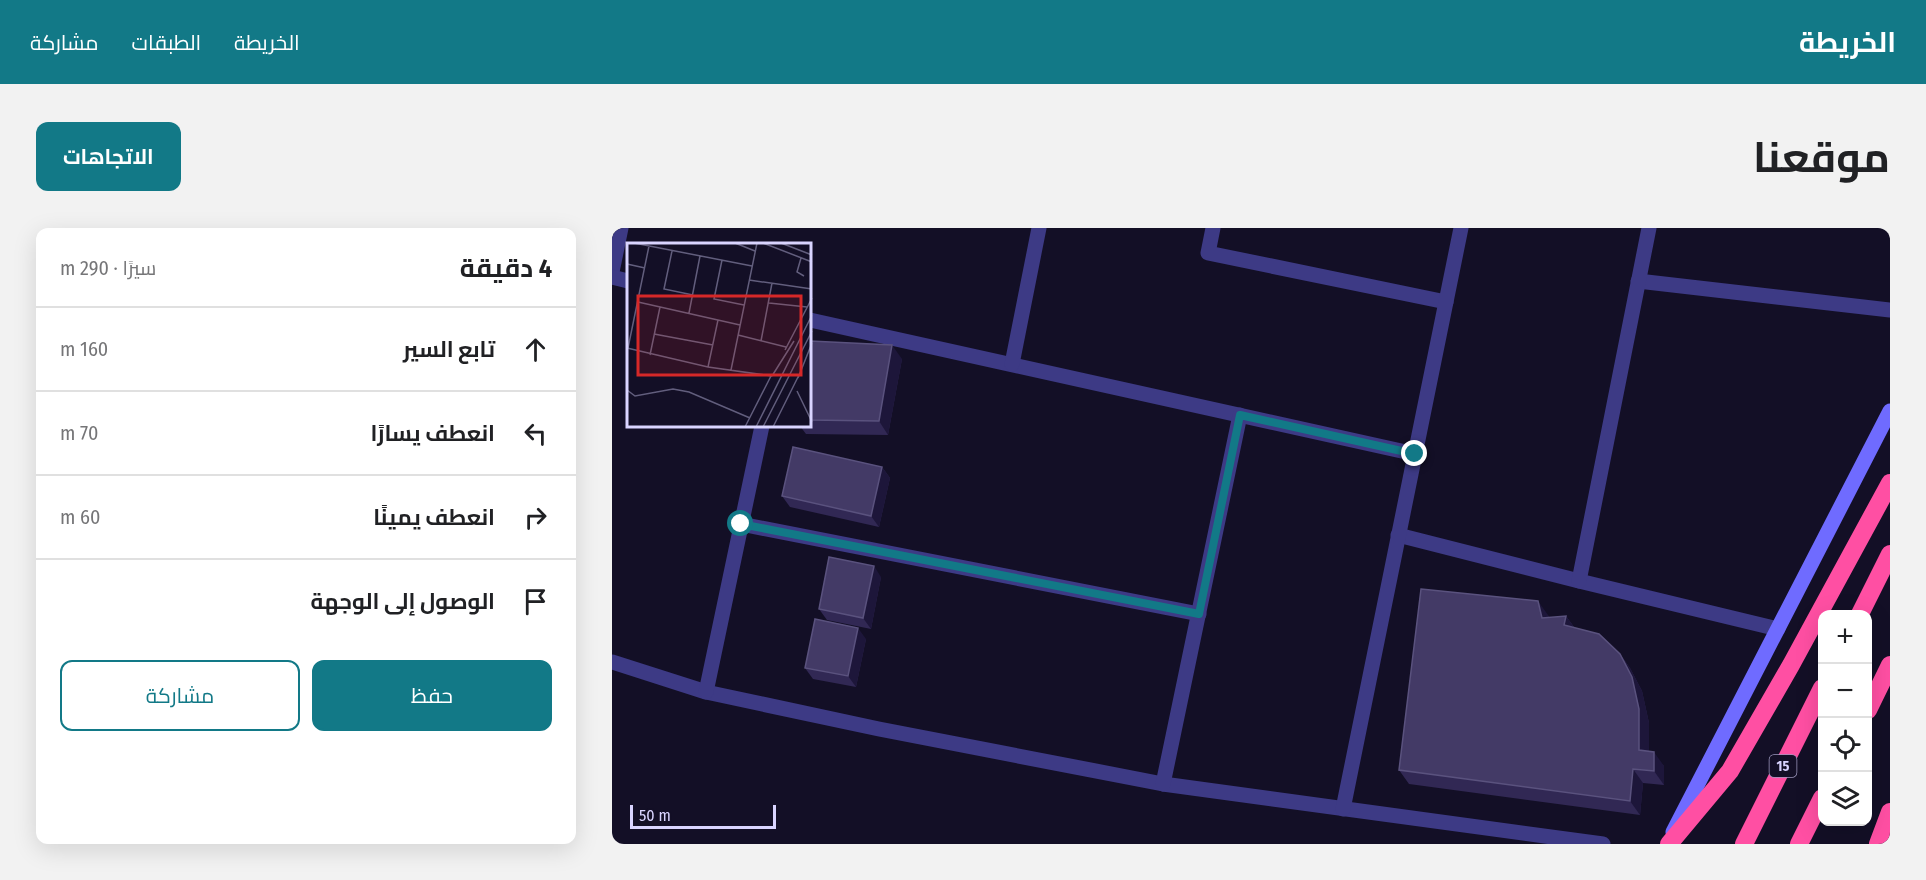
<!DOCTYPE html>
<html lang="ar">
<head>
<meta charset="utf-8">
<style>
	:root { --surface:#fff; --page:#f2f2f2; --text:#202124; --muted:#757577; --line:#e0e0e0; --accent:#127987 }
	body { margin:0; font-family:"Fira Sans Condensed",Cairo,sans-serif; background:var(--page); color:var(--text); direction:rtl }
	.controls { position:absolute; right:18px; bottom:18px; display:grid; overflow:hidden; border-radius:12px; box-shadow:0 6px 24px #0002 }
	.controls button { width:54px; height:54px; display:grid; place-items:center; padding:0; border:0; border-bottom:2px solid var(--line); background:var(--surface); color:var(--text); font:30px sans-serif }
	.scale { position:absolute; left:18px; bottom:15px; width:146px; box-sizing:border-box; padding-left:6px; border:3px solid #d9d4ff; border-top:0; font-size:16px; line-height:21px; white-space:nowrap; color:#d9d4ff; -webkit-text-stroke:4px #130f26; paint-order:stroke }
	.stop { position:absolute; width:18px; height:18px; margin:-14px; border:4px solid #127987; border-radius:50%; background:#fff }
	.stop.end { background:#127987; border-color:#fff; box-shadow:0 2px 6px #0008 }
	.list { margin:0; padding:0; list-style:none }
	h2 { display:flex; justify-content:space-between; align-items:center; height:78px; margin:0; padding:0 24px; font-size:26px }
	h2 small { font-size:20px; font-weight:400; color:var(--muted) }
	.list li { display:grid; grid-template-columns:39px 1fr auto; gap:18px; align-items:center; box-sizing:border-box; height:84px; padding:0 24px; border-top:2px solid var(--line) }
	.list b { display:block; font-size:22px; white-space:nowrap }
	.list em { font-size:20px; font-style:normal; color:var(--muted) }
	.actions { display:flex; gap:12px; padding:18px 24px }
	.actions a { flex:1; padding:14px 0; border:2px solid var(--accent); border-radius:12px; text-align:center; font-size:21px; color:var(--accent) }
	.actions .main { background:var(--accent); color:#fff }
	.icon { flex:none; width:33px; height:33px; fill:none; stroke:currentColor; stroke-width:2; stroke-linecap:round; stroke-linejoin:round }
	.map { position:relative; flex:none; width:1278px; height:616px; overflow:hidden; direction:ltr; border-radius:12px }
	header { display:flex; align-items:center; gap:36px; box-sizing:border-box; height:84px; padding:0 30px; background:var(--accent); color:#fff }
	header strong { font-size:28px }
	nav { display:flex; gap:33px; margin-inline-start:auto; font-size:21px }
	.intro { display:flex; align-items:center; justify-content:space-between; box-sizing:border-box; height:144px; padding:0 36px }
	h1 { margin:0; font-size:42px }
	.button { padding:15px 27px; border-radius:12px; background:var(--accent); color:#fff; font-size:21px; font-weight:700 }
	main { display:flex; gap:36px; padding:0 36px }
	aside { flex:1; background:var(--surface); border-radius:12px; box-shadow:0 6px 24px #0002 }
	.map>svg:first-child { display:block }
</style>
</head>
<body>
<header>
<strong>الخريطة</strong>
<nav><a>الخريطة</a><a>الطبقات</a><a>مشاركة</a></nav>
</header>
<div class="intro"><h1>موقعنا</h1><a class="button">الاتجاهات</a></div>
<main>
<div class="map">
<svg width="1278" height="616" viewBox="0 0 1278 616">
	<rect width="100%" height="100%" fill="#130f26"/>
	<g fill="none" stroke-linecap="round" stroke-linejoin="round">
		<g stroke="#3d3a85" stroke-width="15">
			<polyline points="601,0 596,25 834,74"/>
			<polyline points="0,44 9,0"/>
			<polyline points="0,49 16,53"/>
			<polyline points="1026,53 1278,82"/>
			<polyline points="198,92 803,226"/>
			<polyline points="400,136 427,0"/>
			<polyline points="129,296 587,386"/>
			<polyline points="786,307 967,353 1166,401"/>
			<polyline points="967,353 1037,0"/>
			<polyline points="0,434 94,464 267,501 551,556 991,616"/>
			<polyline points="94,464 150,198"/>
			<polyline points="551,556 628,187"/>
			<polyline points="731,581 849,0"/>
		</g>
		<polyline stroke="#6f6bff" stroke-width="15" points="1061,604 1278,183"/>
		<g stroke="#ff4fa3" stroke-width="18">
			<polyline points="1248,386 1278,326"/>
			<polyline points="1256,482 1278,437"/>
			<polyline points="1057,616 1118,543 1179,437 1278,255"/>
			<polyline points="1132,616 1210,460"/>
			<polyline points="1187,616 1210,570"/>
			<polyline points="1266,616 1278,584"/>
		</g>
	</g>
	<g fill="#312854">
		<polygon points="198,113 290,131 276,207 194,206 188,198 198,198"/>
		<polygon points="270,239 278,250 267,299 178,279 170,268"/>
		<polygon points="269,349 259,401 215,392 207,381"/>
		<polygon points="936,387 937,390 954,388 962,399 1008,426 1018,440 1030,463 1037,495 1037,524 1052,538 1052,557 1031,555 1028,587 797,556 787,542"/>
		<polygon points="254,411 244,459 201,451 193,440"/>
	</g>
	<g fill="#1d163a">
		<polygon points="280,117 290,131 276,207 267,193"/>
		<polygon points="270,239 278,250 267,299 259,288"/>
		<polygon points="262,338 269,349 259,401 251,390"/>
		<polygon points="926,373 936,387 940,404 930,390"/>
		<polygon points="954,388 964,402 952,397"/>
		<polygon points="246,400 254,411 244,459 236,448"/>
		<polygon points="1008,426 1018,440 1030,463 1037,495 1037,536 1027,522"/>
		<polygon points="1042,524 1052,538 1052,557 1042,543"/>
		<polygon points="1021,541 1031,555 1028,587 1018,573"/>
	</g>
	<g fill="#433a66" stroke="#5a527e" stroke-width="1.5">
		<polygon points="198,113 280,117 267,193 198,192"/>
		<polygon points="181,219 270,239 259,288 170,268"/>
		<polygon points="217,329 262,338 251,390 207,381"/>
		<polygon points="809,361 926,373 930,390 954,388 952,397 987,406 1008,426 1020,449 1027,481 1027,522 1042,524 1042,543 1021,541 1018,573 787,542"/>
		<polygon points="203,391 246,400 236,448 193,440"/>
	</g>
	<g fill="none" stroke-linecap="round" stroke-linejoin="round">
		<polyline stroke="#127987" stroke-width="8" points="129,296 587,386 628,187 803,226"/>
	</g>
	<g text-anchor="middle" stroke-width="4.5" stroke-linejoin="round" paint-order="stroke">
		<rect fill="#130f26" stroke="#9e99be" stroke-width="1.5" x="1157.5" y="527" width="27" height="22" rx="4.5"/>
		<g font-size="14" font-weight="bold" fill="#d9d4ff">
			<text x="1171" y="543">15</text>
		</g>
	</g>
	<g transform="translate(15 15)">
		<rect width="184" height="184" fill="#130f26"/>
		<path fill="none" stroke="#625e7d" stroke-width="1.5" d="M7,0L125,23M108,0L128,8M136,0L185,19M154,0L185,12M45,8L37,46L66,52M174,15L170,29L177,33M95,17L87,56L117,62M0,21L18,25M122,37L185,46M11,59L113,82M142,60L180,64M62,70L73,13M27,91L86,102M111,92L159,104M134,98L145,40M0,105L81,124L145,133M1,105L22,3M158,107L185,55M23,112L33,64M81,124L91,77M104,127L130,0M145,133L167,98M171,135L185,100M0,147L8,153L46,146L62,149L123,175M170,148L185,179M118,184L145,131M129,184L185,72M136,184L185,88M146,184L172,132"/>
		<path fill="#d62828" fill-opacity="0.15" stroke="#d62828" stroke-width="3" d="M11,53H174V132H11Z"/>
		<rect width="184" height="184" fill="none" stroke="#d9d4ff" stroke-width="3"/>
	</g>
</svg>
<div class="controls">
<button>+</button>
<button>−</button>
<button><svg class="icon" aria-label="locate" viewBox="0 0 24 24"><circle cx="12" cy="12" r="6"/><path d="M12 2v4M12 18v4M2 12h4M18 12h4"/></svg></button>
<button><svg class="icon" aria-label="layers" viewBox="0 0 24 24"><path d="M12 4l9 5-9 5-9-5zM3 14l9 5 9-5"/></svg></button>
</div>
<div class="scale">50 m</div>
<div class="stop" style="left:129px;top:296px"></div>
<div class="stop end" style="left:803px;top:226px"></div>
</div>
<aside>
<h2>4 دقيقة<small>سيرًا · 290 m</small></h2>
<ul class="list">
<li><svg class="icon" aria-label="ahead" viewBox="0 0 24 24"><path d="M12 20V5M6 11l6-6 6 6"/></svg><div><b>تابع السير</b></div><em>160 m</em></li>
<li><svg class="icon" aria-label="left" viewBox="0 0 24 24"><path d="M17 20v-9H6M10 6l-5 5 5 5"/></svg><div><b>انعطف يسارًا</b></div><em>70 m</em></li>
<li><svg class="icon" aria-label="right" viewBox="0 0 24 24"><path d="M7 20v-9h11M14 6l5 5-5 5"/></svg><div><b>انعطف يمينًا</b></div><em>60 m</em></li>
<li><svg class="icon" aria-label="arrive" viewBox="0 0 24 24"><path d="M6 21V4h12l-3 4 3 4H6"/></svg><div><b>الوصول إلى الوجهة</b></div></li>
</ul>
<div class="actions"><a class="main">حفظ</a><a>مشاركة</a></div>
</aside>
</main>
</body>
</html>
